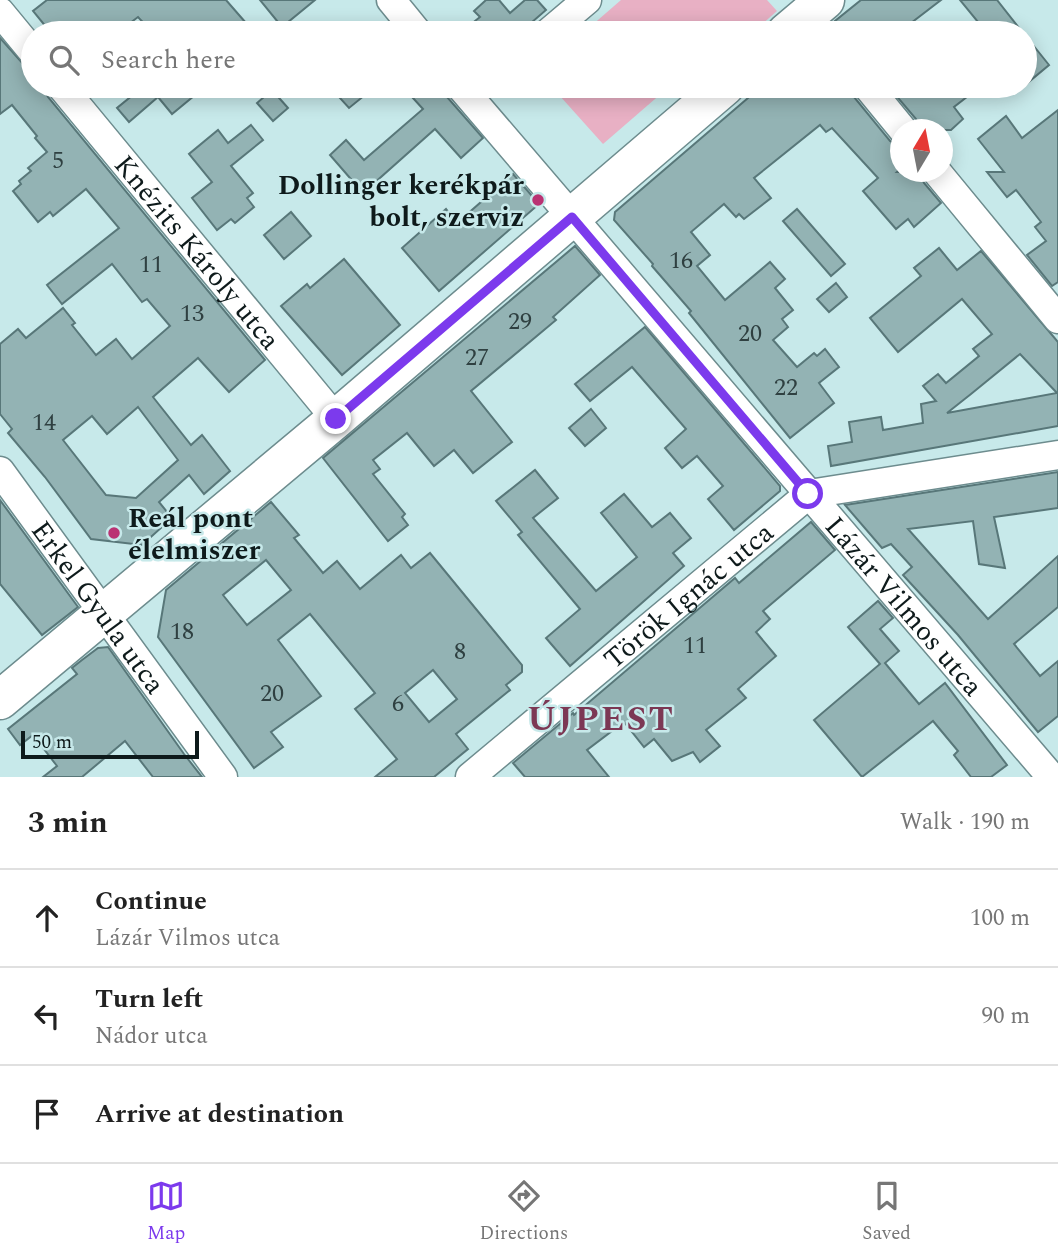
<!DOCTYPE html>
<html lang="en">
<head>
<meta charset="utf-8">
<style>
	:root { --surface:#fff; --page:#f6f6f6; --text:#222; --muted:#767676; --line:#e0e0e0; --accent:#7c3aed }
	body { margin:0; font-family:Spectral,serif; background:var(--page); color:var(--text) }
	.compass { position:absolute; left:890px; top:119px; width:63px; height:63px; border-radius:50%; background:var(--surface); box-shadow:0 4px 18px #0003; rotate:10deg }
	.scale { position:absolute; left:21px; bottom:18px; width:178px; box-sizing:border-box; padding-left:7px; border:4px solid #0e1a1b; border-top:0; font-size:19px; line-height:24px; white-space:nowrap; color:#0e1a1b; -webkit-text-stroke:5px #c7e9ea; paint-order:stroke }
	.stop { position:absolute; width:21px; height:21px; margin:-16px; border:5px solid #7c3aed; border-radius:50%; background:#fff }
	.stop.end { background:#7c3aed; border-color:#fff; box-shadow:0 2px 7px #0008 }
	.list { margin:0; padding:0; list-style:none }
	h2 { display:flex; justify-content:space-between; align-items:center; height:91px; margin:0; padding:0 28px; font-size:30px }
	h2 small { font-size:23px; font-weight:400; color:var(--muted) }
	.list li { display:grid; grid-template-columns:46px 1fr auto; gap:21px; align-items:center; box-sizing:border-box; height:98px; padding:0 28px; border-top:2px solid var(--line) }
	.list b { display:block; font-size:26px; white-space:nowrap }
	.list p { margin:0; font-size:23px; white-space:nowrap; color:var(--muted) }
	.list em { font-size:23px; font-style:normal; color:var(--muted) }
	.icon { flex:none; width:38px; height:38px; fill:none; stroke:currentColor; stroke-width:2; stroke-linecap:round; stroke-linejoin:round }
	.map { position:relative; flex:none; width:1058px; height:777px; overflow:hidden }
	.search { position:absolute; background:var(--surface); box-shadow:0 4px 18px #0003; left:21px; right:21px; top:21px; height:77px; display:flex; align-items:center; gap:18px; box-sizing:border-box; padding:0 24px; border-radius:38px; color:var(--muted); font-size:26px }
	.sheet { height:385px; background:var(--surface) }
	nav { display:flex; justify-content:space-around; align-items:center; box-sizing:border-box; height:98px; border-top:2px solid var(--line); background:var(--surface); font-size:19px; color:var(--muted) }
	nav a { display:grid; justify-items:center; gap:4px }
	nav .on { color:var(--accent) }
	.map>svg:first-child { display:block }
</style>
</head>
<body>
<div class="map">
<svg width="1058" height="777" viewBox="0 0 1058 777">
	<rect width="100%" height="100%" fill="#c7e9ea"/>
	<g fill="#e8b0c4">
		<polygon points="621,0 767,0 777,11 752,33 583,33"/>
		<polygon points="551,86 670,86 603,144"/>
	</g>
	<g fill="#93b3b4" stroke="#587779" stroke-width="2" fill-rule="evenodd">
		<polygon points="47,0 226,0 246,23 234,33 172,33 165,25 153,33 138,17 117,33 51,33 33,11"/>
		<polygon points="260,0 315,0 282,27"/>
		<polygon points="486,0 499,0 510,13 525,0 537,0 546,10 524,29 528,33 460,33 480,17 474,11"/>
		<polygon points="861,0 941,0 898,33 845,33 835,21"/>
		<polygon points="960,0 997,0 1023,33 987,33"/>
		<polygon points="1025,35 1049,65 1025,85"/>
		<path d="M0,38L33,75V86H42L48,97L265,360L229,392L198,358L153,397L191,445L202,435L230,471L204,494L189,475L159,502L172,518L142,545L91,539L45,477L8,433L12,429L0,414V344L18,329L26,338L63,308L75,323L72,325L96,355L116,339L132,359L170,326L147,299L142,302L112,264L62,304L47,285L119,228L86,189L53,216L50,212L38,222L13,191L21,184L19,181L31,171L28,168L47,152L35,138L37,136L12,105L0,114ZM138,407L178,460L136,498L106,495L63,440L92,416L107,434Z"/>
		<polygon points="144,86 206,86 172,114 158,97 129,122 117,108"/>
		<polygon points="329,86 376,86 349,108"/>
		<polygon points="402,86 444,86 447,97 483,138 461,158 435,129 363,193 330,155 346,140 364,160 423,109"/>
		<polygon points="762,86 851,86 854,97 890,141 900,146 900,169 897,172 919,172 924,183 941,203 914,227 908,219 896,229 863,191 878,178 832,128 826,132 820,125 754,178 771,198 744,219 739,214 736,217 724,204 691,232 710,255 697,266 725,300 770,262 785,279 775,288 793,310 782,319 788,327 773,340 797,367 814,353 817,356 825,349 839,367 819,383 834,403 790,438 689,313 691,311 652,266 653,264 614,220 615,212"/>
		<polygon points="888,86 981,86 954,107 963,119 951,130 919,130 916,119"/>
		<polygon points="272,90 288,108 273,121 257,103"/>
		<polygon points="1058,110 1058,282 1052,286 1027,255 1046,241 1035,227 1041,222 1016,190 1007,197 987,172 1004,172 978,139 1006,116 1022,138"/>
		<polygon points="251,125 263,140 231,166 253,193 247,198 254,207 235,223 231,219 217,230 192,198 212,182 189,154 218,130 228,143"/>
		<polygon points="513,174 539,204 439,291 402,248 446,209 457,223"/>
		<polygon points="797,209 845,264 831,276 783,221"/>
		<polygon points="291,212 311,236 284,259 264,235"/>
		<polygon points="575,246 600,275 553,317 556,320 471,391 512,442 473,473 454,450 434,466 407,433 373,460 380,469 373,474 405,514 402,517 408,525 388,541 323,458"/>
		<path d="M939,248L957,270L981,251L1058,342V426L831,466L828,446L852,442L849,422L881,417L883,430L923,423L921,404L936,401L923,386L938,374L946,383L979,356L973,349L992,334L962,299L898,352L870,318L921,276L914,268ZM1020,354L1057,393L947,413L971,394Z"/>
		<polygon points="344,259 400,325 342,375 281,306 307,284 310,288"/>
		<polygon points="836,283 847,297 829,312 817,299"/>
		<polygon points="645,327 780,486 780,491 734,530 708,499 723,486 697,456 682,468 665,448 686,429 632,367 590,401 575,384"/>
		<polygon points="591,409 606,428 585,446 569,428"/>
		<polygon points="535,470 558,498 533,518 596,591 637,557 601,513 624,494 652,527 670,513 691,538 673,553 684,566 570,666 546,638 580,609 518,535 522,532 496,501"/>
		<polygon points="1058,472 1058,508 994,517 1005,568 979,564 973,521 908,529 988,619 1058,556 1058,607 1014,644 1040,676 1058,661 1058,716 1038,732 958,635 903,575 912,567 891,544 882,548 845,505"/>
		<polygon points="0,500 78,607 42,635 0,584"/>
		<path d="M271,502L299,535L294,538L323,573L337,561L360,589L401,555L411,568L430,553L522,665V672L506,685L510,690L456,734L468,749L434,777H375L397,759L355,709L375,693L310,614L278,640L321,696L271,732L283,747L254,768L158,637L166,590ZM266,560L291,590L247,625L223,595ZM433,670L457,699L429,722L405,693Z"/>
		<polygon points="811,522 835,550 763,611 770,619 756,632 776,656 738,689 746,698 706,730 720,746 700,762 693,752 672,761 654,739 644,747 624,722 587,750 609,777 525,777 513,763 573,713 574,715 735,578 739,583"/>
		<polygon points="878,601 893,618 880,629 899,651 885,663 919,704 945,683 1007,765 991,777 971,777 954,755 958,751 933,721 862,777 814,720 880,664 848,627"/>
		<polygon points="108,647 184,754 202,777 153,777 125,741 82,777 43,777 57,766 33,735 20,745 8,729 77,674 72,668 82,660 98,648"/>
	</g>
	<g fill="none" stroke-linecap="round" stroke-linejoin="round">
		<g stroke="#6d8c8e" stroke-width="31">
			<g id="street">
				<polyline points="391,0 418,33"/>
				<polyline points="0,12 33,52"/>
				<polyline points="548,33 587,0"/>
				<path id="s1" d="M61,86L336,419"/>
				<path id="s2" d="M460,86L1047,772"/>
				<polyline points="867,86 903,130"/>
				<polyline points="937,172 1058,319"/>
				<path id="s3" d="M0,471L223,777"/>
				<path id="s4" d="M470,777L809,494L1058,455"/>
			</g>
		</g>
		<g stroke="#6d8c8e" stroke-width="41">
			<g id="secondary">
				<polyline points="786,33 825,0"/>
				<polyline points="0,700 336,419 725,86"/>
			</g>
		</g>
		<use href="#street" stroke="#fff" stroke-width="28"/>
		<use href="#secondary" stroke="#fff" stroke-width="38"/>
	</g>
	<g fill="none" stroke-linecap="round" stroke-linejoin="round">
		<polyline stroke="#7c3aed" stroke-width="9" points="336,419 572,217 808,494"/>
	</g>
	<g fill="#ba3273" stroke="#c7e9ea" stroke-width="2.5">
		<circle cx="538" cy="200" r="7"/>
		<circle cx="114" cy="533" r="7"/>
	</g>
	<g text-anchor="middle" stroke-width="5" stroke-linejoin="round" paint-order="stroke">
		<g font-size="24" fill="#2f4041">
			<text x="58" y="168">5</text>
			<text x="681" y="268">16</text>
			<text x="151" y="272">11</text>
			<text x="192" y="321">13</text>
			<text x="520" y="329">29</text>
			<text x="750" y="341">20</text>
			<text x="477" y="365">27</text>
			<text x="786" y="395">22</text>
			<text x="44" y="430">14</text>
			<text x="182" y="639">18</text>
			<text x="695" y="653">11</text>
			<text x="460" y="659">8</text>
			<text x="272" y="701">20</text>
			<text x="398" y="711">6</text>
		</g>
		<g font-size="28" font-weight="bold" fill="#0e1a1b" stroke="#c7e9ea" text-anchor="end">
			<text x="524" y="194">Dollinger kerékpár<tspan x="524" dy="32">bolt, szerviz</tspan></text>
			<text x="128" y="527" text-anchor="start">Reál pont<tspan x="128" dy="32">élelmiszer</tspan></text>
		</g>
		<g font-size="28" fill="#0e1a1b" stroke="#c7e9ea">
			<text dy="10" stroke="none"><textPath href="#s1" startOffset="215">Knézits Károly utca</textPath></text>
			<text dy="10" stroke="none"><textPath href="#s4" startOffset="284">Török Ignác utca</textPath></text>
			<text dy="10" stroke="none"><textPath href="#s2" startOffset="684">Lázár Vilmos utca</textPath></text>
			<text dy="10" stroke="none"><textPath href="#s3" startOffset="168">Erkel Gyula utca</textPath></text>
		</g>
		<g font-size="35" font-weight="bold" letter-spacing="2" fill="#7c3854" stroke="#c7e9ea">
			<text x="601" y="730">ÚJPEST</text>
		</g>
	</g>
</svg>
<svg class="compass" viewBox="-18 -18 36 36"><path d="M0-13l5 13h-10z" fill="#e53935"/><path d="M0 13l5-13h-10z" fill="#767676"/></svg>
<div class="scale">50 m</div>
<div class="stop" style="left:808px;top:494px"></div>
<div class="stop end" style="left:336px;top:419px"></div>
<div class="search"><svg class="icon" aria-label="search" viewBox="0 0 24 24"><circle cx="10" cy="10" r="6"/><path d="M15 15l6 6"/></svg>Search here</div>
</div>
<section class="sheet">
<h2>3 min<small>Walk · 190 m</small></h2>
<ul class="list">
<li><svg class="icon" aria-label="ahead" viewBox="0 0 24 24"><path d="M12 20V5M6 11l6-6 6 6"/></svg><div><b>Continue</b><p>Lázár Vilmos utca</p></div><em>100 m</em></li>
<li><svg class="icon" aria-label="left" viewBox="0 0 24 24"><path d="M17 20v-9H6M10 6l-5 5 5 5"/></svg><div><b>Turn left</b><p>Nádor utca</p></div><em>90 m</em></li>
<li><svg class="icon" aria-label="arrive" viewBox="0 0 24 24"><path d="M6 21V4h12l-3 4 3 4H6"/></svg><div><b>Arrive at destination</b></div></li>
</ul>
</section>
<nav>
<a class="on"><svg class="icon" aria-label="map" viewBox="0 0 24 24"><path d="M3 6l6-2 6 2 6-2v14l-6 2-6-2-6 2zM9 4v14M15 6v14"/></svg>Map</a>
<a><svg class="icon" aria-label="directions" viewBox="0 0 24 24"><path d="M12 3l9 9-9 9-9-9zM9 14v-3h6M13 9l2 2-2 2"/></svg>Directions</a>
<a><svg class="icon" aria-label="saved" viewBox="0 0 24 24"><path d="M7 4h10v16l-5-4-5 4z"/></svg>Saved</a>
</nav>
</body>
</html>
